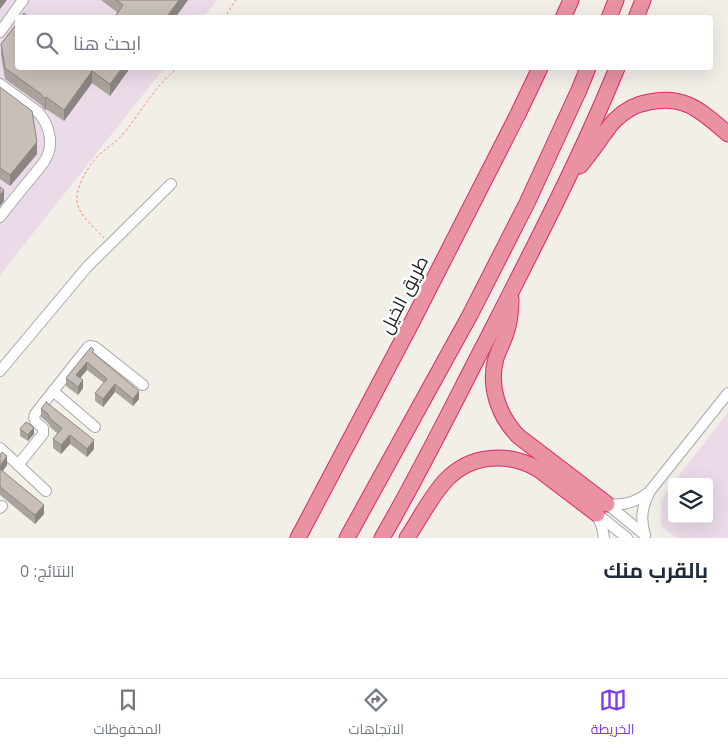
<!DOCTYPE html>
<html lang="ar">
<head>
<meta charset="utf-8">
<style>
	:root { --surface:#fff; --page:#f6f6f7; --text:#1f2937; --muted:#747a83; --line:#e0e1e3; --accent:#7c3aed }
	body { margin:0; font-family:"Open Sans",Cairo,sans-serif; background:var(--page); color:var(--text); direction:rtl }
	.controls { position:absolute; right:15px; bottom:15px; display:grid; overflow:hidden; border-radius:5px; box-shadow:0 5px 20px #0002 }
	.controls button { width:45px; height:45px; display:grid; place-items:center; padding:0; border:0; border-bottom:1px solid var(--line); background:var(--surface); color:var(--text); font:25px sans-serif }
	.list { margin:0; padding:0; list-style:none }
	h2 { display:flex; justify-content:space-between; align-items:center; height:65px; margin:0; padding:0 20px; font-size:21px }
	h2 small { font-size:16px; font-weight:400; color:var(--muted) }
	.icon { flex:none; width:28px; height:28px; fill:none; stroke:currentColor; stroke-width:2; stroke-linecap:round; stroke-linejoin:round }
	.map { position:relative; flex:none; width:728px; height:538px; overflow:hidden; direction:ltr }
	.search { position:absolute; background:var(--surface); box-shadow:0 5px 20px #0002; left:15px; right:15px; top:15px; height:55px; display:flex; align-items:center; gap:12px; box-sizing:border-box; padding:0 18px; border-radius:5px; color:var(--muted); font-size:19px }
	.sheet { height:140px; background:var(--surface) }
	nav { display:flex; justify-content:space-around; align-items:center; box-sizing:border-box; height:70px; border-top:1px solid var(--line); background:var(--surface); font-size:14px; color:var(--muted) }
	nav a { display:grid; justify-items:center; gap:2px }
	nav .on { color:var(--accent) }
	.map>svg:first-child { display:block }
</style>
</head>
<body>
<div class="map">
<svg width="728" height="538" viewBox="0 0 728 538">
	<rect width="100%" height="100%" fill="#f2efe9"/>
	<g fill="#ebdbe8">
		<polygon points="0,0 217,0 203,17 18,18 18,68 164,68 0,275"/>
		<polygon points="728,412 728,538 677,538 661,526 661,500 672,485 672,519 709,519 709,482 674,482"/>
	</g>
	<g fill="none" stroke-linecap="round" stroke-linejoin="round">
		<g stroke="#a9a9a9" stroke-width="12">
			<g id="minor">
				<polyline points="0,32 23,0"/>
				<path d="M0,84L37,111C50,125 55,145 44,162C39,169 33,176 27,183C18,194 9,205 0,217"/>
				<polyline points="0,371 87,267 171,184"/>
				<polyline points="53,391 95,427"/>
				<polyline points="0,448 46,491"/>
				<path d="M18,465L43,434V428C38,424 32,421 35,414L88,347L90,346L95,347L143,385"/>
				<polyline points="607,504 645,535"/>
				<path d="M607,504C623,506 636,503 649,492"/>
				<polyline points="0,508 2,506"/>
				<polyline points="597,514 627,538"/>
				<polyline points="597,515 602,527 604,538"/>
				<path d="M645,535C640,519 642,506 650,491L728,393"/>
			</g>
		</g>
		<g stroke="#dc2a67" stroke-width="17">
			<g id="highway">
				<polyline points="563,18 571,0"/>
				<polyline points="609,18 616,0"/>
				<polyline points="636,18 643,0"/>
				<path d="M580,166C588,156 596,146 603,135C607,130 611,124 615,120C624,111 637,104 649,102C685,94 702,112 728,134"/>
				<path d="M511,299C511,310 510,322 506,333C503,342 499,350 496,358C488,387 499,416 518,436L607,504"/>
				<polyline points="298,538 412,322 518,114 540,68"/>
				<polyline points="347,538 470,315 527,203 579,90 588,68"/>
				<path d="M382,538C418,476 450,411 483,347C530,255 578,163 617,68"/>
				<path d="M407,538C419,520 431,496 446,480C471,454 508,452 538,469L597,514"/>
			</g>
		</g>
		<g stroke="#fa8072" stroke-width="1" stroke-dasharray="2.5 2.5" stroke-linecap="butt">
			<polyline points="224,18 236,0"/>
			<path d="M104,238C95,228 79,216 77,202C75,187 89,165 99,155C107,147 116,143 122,135C142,112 154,86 178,68"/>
		</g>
		<use href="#minor" stroke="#fff" stroke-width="10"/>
		<use href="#highway" stroke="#e892a2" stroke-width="15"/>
	</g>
	<g fill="#aba49e">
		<polygon points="101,0 188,0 175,18 114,18 117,12"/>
		<polygon points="1,44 18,68 130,68 110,96 92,83 64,121 46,109 45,110 41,105 5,79 1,55"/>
		<polygon points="0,87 37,154 10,186 0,179"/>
		<polygon points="94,353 139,399 133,406 115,392 103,407 95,401 95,393 104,383 87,370 80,378 83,388 78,395 66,386 66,378"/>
		<polygon points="47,403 94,449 87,457 70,444 61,454 53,448 53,439 58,434 50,427 48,423 41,417 41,409"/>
		<polygon points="20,429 34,434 28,441 20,436"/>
		<polygon points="0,455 7,465 3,471 44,514 35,524 0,495"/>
	</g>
	<g fill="#8b8681">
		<polygon points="0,0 7,0 0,9"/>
		<polygon points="179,0 188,0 175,18 166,18"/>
		<polygon points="122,68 130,68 110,96 110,84"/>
		<polygon points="92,71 92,83 64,121 64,110"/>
		<polygon points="46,97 46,109 45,110 45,99"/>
		<polygon points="37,142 37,154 10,186 10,175"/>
		<polygon points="4,190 4,201 0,206 0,195"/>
		<polygon points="87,362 87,370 76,383 76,375"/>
		<polygon points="83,380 83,388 78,395 78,387"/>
		<polygon points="115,384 115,392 103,407 103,399"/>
		<polygon points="139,391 139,399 133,406 133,399"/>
		<polygon points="34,427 34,434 28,441 28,435"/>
		<polygon points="70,435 70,444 61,454 61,445"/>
		<polygon points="94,440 94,449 87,457 87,449"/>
		<polygon points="7,456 7,465 0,474 0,466"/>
		<polygon points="44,505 44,514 35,524 35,515"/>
	</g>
	<g fill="#c7bfb8" stroke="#8b8681">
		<polygon points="116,0 179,0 166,18 114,18 123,5"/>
		<polygon points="24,13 30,18 21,18"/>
		<polygon points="18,22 18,68 122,68 110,84 92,71 64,110 46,97 45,99 41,94 5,68 1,44"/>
		<polygon points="0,87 32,111 37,142 10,175 0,168"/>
		<polygon points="0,187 4,190 0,195"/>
		<polygon points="91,347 94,350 92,352 139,391 133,399 115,384 103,399 95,393 107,379 87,362 76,375 83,380 78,387 66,378"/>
		<polygon points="47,401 46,402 94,440 87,449 70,435 61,445 53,439 62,428 50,419 48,414 41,409"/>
		<polygon points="26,422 34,427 28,435 20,429"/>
		<polygon points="2,452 7,456 0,466 0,455"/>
		<polygon points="0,469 44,505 35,515 0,487"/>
	</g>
	<g text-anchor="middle" stroke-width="5" stroke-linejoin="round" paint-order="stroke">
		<g font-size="18" fill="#222" stroke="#fff">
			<text transform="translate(404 295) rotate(-63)" y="6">طريق الخيل</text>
		</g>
	</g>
</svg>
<div class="controls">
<button><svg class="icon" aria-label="layers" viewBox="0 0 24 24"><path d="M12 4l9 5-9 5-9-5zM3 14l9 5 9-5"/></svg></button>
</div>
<div class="search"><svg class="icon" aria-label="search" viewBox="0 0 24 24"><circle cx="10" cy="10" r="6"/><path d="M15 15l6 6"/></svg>ابحث هنا</div>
</div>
<section class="sheet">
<h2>بالقرب منك<small>النتائج: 0</small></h2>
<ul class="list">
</ul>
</section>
<nav>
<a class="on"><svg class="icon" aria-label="map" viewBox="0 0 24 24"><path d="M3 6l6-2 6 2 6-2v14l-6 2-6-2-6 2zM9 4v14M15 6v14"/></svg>الخريطة</a>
<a><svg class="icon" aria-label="directions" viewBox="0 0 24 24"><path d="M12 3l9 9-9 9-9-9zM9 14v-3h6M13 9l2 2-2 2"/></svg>الاتجاهات</a>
<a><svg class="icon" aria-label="saved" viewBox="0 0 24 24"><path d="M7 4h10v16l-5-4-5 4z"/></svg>المحفوظات</a>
</nav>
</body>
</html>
